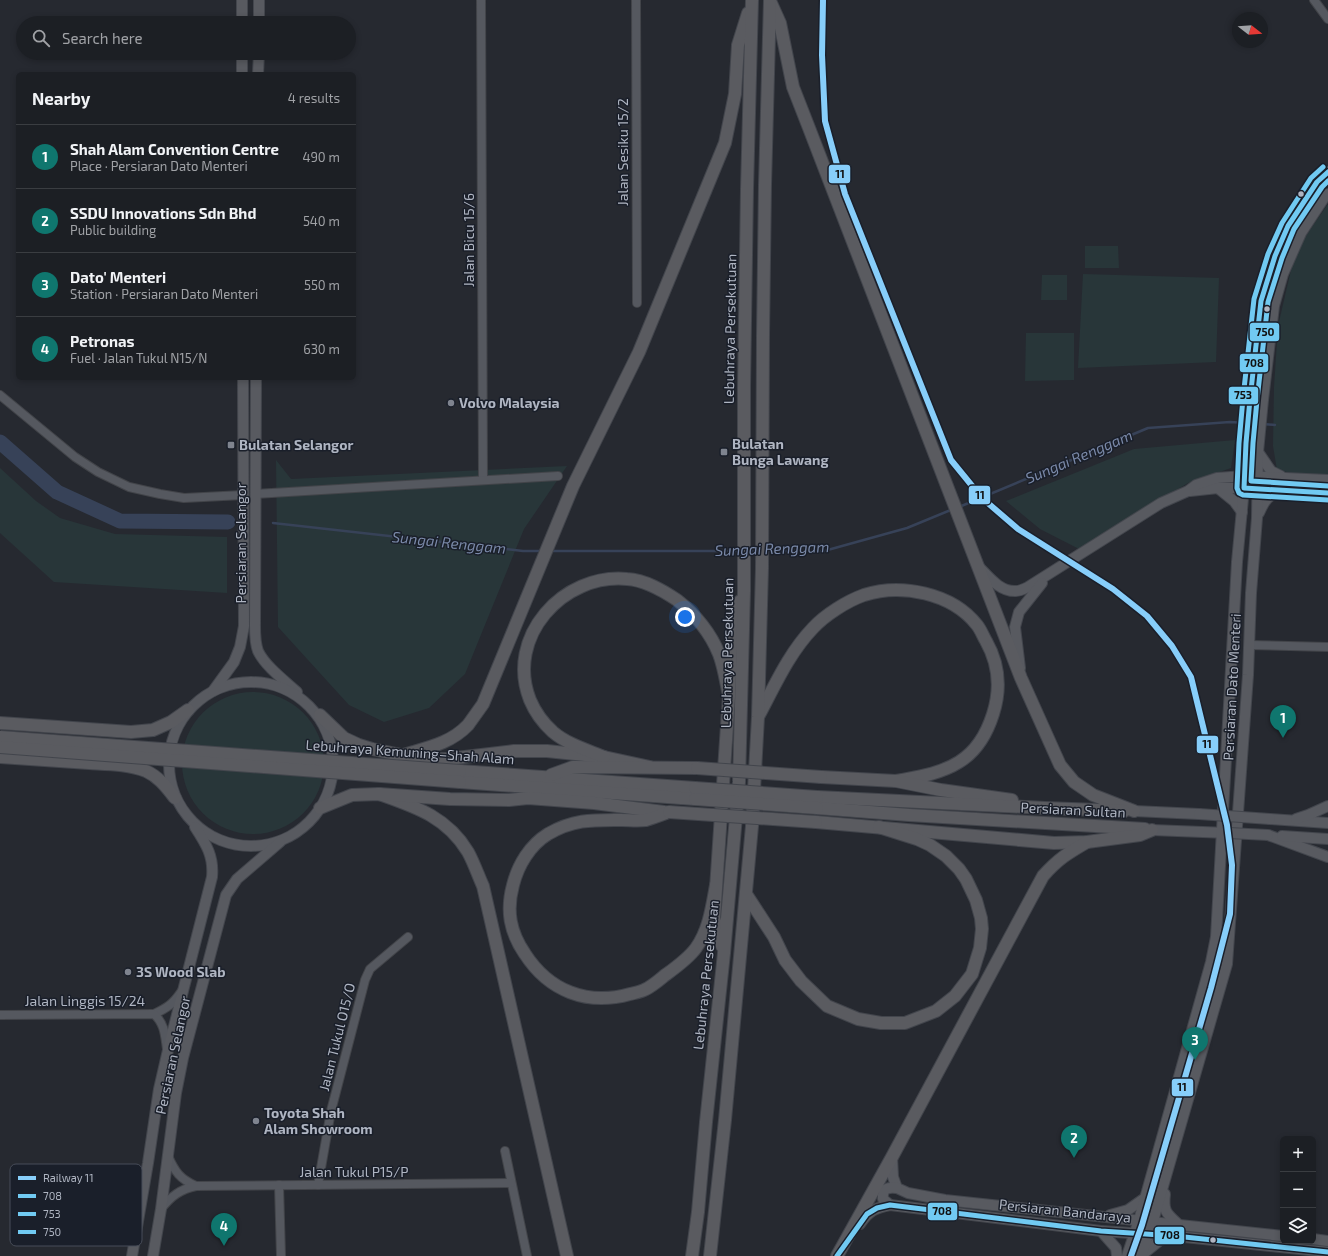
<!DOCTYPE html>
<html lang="en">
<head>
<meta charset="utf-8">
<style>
	:root { --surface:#1c1f24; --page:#25272c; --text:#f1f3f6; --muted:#a0a2a6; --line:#3a3d41; --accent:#0f766e }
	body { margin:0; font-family:"Exo 2",sans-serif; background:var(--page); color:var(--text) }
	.controls { position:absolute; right:12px; bottom:12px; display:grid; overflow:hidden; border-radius:6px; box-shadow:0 2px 6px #0003 }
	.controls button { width:36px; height:36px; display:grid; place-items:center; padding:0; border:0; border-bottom:1px solid var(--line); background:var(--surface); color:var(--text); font:20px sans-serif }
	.compass { position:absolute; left:1232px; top:12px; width:36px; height:36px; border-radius:50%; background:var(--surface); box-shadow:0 2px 6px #0003; rotate:107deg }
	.you { position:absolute; left:685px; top:617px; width:14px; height:14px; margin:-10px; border:3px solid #fff; border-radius:50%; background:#1a73e8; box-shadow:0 0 0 6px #1a73e833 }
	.badge { display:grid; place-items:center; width:26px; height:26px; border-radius:50%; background:var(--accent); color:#fff; font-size:13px; font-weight:700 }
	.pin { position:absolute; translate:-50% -33px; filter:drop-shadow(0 1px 2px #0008) }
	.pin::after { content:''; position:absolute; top:21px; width:14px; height:12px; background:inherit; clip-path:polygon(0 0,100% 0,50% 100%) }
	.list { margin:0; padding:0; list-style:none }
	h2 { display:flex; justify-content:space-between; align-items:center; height:52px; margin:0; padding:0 16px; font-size:17px }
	h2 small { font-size:13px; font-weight:400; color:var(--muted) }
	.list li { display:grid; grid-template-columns:26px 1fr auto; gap:12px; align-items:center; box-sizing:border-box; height:64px; padding:0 16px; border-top:1px solid var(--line) }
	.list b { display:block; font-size:15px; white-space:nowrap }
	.list p { margin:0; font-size:13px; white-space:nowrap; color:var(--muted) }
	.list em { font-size:13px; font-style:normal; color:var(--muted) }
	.icon { flex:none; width:22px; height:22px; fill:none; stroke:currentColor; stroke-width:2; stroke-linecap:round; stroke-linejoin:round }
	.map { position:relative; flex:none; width:1328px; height:1256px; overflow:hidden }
	.search { position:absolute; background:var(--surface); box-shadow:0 2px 6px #0003; left:16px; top:16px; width:340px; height:44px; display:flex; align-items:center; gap:10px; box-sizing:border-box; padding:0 14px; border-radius:22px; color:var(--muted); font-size:15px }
	.panel { position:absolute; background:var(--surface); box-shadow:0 2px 6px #0003; left:16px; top:72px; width:340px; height:308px; border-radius:6px }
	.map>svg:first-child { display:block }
</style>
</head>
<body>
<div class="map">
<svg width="1328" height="1256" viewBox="0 0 1328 1256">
	<rect width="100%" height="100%" fill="#262930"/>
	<g fill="#283639">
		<polygon points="1328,204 1328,476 1296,474 1277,470 1273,446 1274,387 1278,326 1292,266 1305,237"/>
		<polygon points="1085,246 1118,246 1119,268 1085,268"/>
		<polygon points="1083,274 1219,278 1216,362 1078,368"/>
		<polygon points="1042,275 1067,275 1067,300 1041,300"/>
		<polygon points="1026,333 1074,333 1074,380 1025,381"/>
		<polygon points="1235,440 1231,468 1188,483 1079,549 1040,529 1006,501 1134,449"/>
		<polygon points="276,460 291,479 567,466 524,529 465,674 429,708 384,722 349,705 278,627"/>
		<polygon points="0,468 36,501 60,518 115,534 227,537 227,593 54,582 0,533"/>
		<circle cx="253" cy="763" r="71"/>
	</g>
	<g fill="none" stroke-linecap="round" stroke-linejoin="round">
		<g stroke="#374258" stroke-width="2.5">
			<polyline points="1263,424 1275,425"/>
			<polyline points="959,507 1148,428 1230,422 1246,423"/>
			<polyline points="273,523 523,551 541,551"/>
			<polyline points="550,551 741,551"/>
			<polyline points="748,551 759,551"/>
			<polyline points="766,551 824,551 907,528 953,509"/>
		</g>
		<polyline stroke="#374258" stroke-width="15" points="0,442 57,492 120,521 228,522"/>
		<g stroke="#424449" stroke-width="10">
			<g id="minor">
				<polyline points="481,0 483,480"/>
				<polyline points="636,0 637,303"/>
				<polyline points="1314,0 1328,19"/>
				<polyline points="0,395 75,457 98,472 129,487 160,494 184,498 243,495"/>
				<polyline points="255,494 558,476"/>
				<polyline points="1249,645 1328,647"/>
				<path d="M154,1014C167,1008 173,1004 181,992"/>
				<path d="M0,1015L154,1014C165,1024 165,1036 167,1049"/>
				<polyline points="505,1151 527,1256"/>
				<path d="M168,1156C175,1172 180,1179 196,1186"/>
				<polyline points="279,1185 281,1256"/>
				<polyline points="318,1185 331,1111 365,980 370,969 408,937"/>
				<path d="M161,1209C171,1196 181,1189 196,1186L511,1183"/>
			</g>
		</g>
		<g stroke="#43464d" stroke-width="12">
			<g id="major">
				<polyline points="242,23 242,0"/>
				<polyline points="259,23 259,0"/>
				<polyline points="242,53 242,74"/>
				<polyline points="258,74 259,53"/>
				<path d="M256,378L255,626C255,634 255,643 258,651C265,666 285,681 297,692"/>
				<polyline points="1258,452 1271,471 1281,476"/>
				<polyline points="1218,488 1234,501 1242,512"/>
				<polyline points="1190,491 1218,488 1244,488 1328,493"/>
				<path d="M1259,513C1265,499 1268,496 1282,490"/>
				<path d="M979,567C989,577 1000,592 1016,591C1020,591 1024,589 1028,587L1161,503L1188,491L1196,485L1217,478L1245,476L1328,480"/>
				<polyline points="1020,668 1015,627 1019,612 1042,583"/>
				<circle cx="251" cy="764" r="82"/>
				<polyline points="213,691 234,662 240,647 244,626 243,378"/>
				<polyline points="1134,811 1199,814"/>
				<polyline points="1270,819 1328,823"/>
				<polyline points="1296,819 1308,815 1328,806"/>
				<polyline points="1152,830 1228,833"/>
				<polyline points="1268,835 1328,857"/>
				<polyline points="1282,836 1328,839"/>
				<polyline points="892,1157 893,1177 897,1188 908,1193 945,1200 1283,1236"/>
				<path d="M1165,1194C1163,1211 1166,1213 1178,1224"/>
				<path d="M890,1205L883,1199C882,1188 888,1187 897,1188"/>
				<polyline points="1110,1215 1128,1210 1145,1198"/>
				<path d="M860,1224C869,1211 875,1208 890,1205L1101,1231L1175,1236L1328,1252"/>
				<polyline points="1101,1231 1116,1248 1117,1256"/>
				<polyline points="1313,1239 1328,1241"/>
				<polyline points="1143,1254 1159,1241 1169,1237"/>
				<path d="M132,1256L148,1163L159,1089L168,1050L212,877C214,856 206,844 195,827"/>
				<polyline points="153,1256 161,1209 176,1093 183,1058 226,895 237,879 280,842"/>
				<polyline points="1127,1256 1139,1220 1211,962 1216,937 1237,562 1244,488 1246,443 1250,399 1261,301 1275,256 1288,226 1317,182 1328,172"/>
				<polyline points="1141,1256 1153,1221 1227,964 1248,675 1251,593 1257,518 1258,452 1263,400 1274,306 1283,274 1301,233 1324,198 1328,194"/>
			</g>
		</g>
		<g stroke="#42454c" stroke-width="14">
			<g id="highway">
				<polyline points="771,3 780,23 793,87 809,128 1021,678 1060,765 1074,782 1093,795 1134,811"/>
				<polyline points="320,715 344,738 359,745 372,749 421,759 448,759 514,751 547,751 604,757 650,767"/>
				<path d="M759,715C775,685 789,653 813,628C825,615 847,601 864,595C901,583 952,593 977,625C981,630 983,636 986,641C999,664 1001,689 993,714C987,733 977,751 959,762C940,774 917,777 896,781"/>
				<polyline points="0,723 131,732 153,730 171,722 188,710"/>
				<path d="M403,755C426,748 450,744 468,725C473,718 478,711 483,704L573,486L639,352L725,143L735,94L738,45L748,13"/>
				<path d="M0,757C30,759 59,761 89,763C107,764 129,764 146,771C159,777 167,788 175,798"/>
				<path d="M604,757C587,750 567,744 553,732C543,723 535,712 530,700C505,637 563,573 627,579C645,580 662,590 677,600C696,615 710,632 719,654C724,667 726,682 729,696"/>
				<polyline points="460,771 695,788"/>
				<polyline points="551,775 573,767 697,768"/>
				<polyline points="821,777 896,781 941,790 1012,800"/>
				<polyline points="460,782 695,799"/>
				<path d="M379,794C416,807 447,817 468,852C474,863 478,875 483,886L567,1256"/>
				<polyline points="817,797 1045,808 1124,811"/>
				<polyline points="320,808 352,795 379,794 450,799 509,800 528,798 594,803 664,812"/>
				<polyline points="817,808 909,815 1145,829"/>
				<path d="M669,812C661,815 653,818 646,820C638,821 629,820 621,820C593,820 574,819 548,834C530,845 518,865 513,885C506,911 510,932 525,954C549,991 587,1006 630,994C634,993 640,992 644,990C651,987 658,981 664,976C675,968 688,959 696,948C709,930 712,907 716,885"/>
				<polyline points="816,822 1054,843 1087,842 1140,835 1152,830"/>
				<polyline points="746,894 774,937 785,960 801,981 827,1006 858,1019 881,1023 905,1023 936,1011 955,996 972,974 980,948 982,929 981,918 976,900 966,879 959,869 946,856 930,845 917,839 879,827"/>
				<polyline points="722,946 714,918 729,696 732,625 740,601"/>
				<polyline points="692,1256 698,1212 706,1122 724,953 739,782 744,591 744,388 747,189 752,0"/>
				<polyline points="710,1256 725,1120 752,826 758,717 762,568 763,336 765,185 770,0"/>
				<path d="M837,1256L892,1157L1043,876C1058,859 1068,853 1087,842"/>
			</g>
		</g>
		<use href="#minor" stroke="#55585f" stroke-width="8"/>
		<use href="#major" stroke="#585a60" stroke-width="10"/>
		<use href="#highway" stroke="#5a5b60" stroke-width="12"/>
		<g stroke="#43464d" stroke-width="12" stroke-linecap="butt">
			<g id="major-bridge">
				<polyline points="1199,814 1270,819"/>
				<polyline points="1229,833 1268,835"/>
			</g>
		</g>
		<g stroke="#42454c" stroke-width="14" stroke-linecap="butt">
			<g id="highway-bridge">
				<polyline points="0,737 460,771"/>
				<polyline points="0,747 460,782"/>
				<polyline points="697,768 821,777"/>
				<polyline points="695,788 817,797"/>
				<polyline points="695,799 817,808"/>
				<polyline points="669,812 816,822"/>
			</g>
		</g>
		<use href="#major-bridge" stroke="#585a60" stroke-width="10"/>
		<use href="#highway-bridge" stroke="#5a5b60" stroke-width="12"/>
		<g stroke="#1a1f2a" stroke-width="8">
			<g id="bus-1">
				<polyline points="1328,172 1317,182 1288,226 1275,256 1261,301 1250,399 1246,443 1244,488 1328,493"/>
				<polyline points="837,1256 867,1214 877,1208 890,1205 1101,1231 1175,1236 1328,1252"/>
			</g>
		</g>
		<g stroke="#1a1f2a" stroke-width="8">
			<polyline id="bus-2" points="1323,167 1311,178 1282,223 1268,254 1254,299 1243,398 1239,443 1237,488 1239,493 1243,495 1328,500"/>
		</g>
		<g stroke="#1a1f2a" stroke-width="8">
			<polyline id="bus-3" points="1328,181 1322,187 1294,229 1282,258 1268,302 1257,400 1253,443 1251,481 1328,486"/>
		</g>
		<use href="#bus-1" stroke="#71caf2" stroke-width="5"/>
		<use href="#bus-2" stroke="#71caf2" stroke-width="5"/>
		<use href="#bus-3" stroke="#71caf2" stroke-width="5"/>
		<g stroke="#1a1f2a" stroke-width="9">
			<polyline id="rail-1" points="823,0 822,55 825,121 845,194 951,460 982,498 1018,529 1113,589 1147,616 1172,646 1191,677 1227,825 1232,865 1230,914 1211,988 1142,1225 1131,1256"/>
		</g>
		<use href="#rail-1" stroke="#87cefa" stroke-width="6"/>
	</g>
	<g fill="#afb5c2" stroke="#1a1f2a" stroke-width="1.5">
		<circle cx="1301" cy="194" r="3.5"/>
		<circle cx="1267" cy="309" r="3.5"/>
		<circle cx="1213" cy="1240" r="3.5"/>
	</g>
	<g fill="#7f848f" stroke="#1a1f2a" stroke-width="1.5">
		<circle cx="451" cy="403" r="4"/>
		<rect x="227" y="441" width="8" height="8" rx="2"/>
		<rect x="720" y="448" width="8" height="8" rx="2"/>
		<circle cx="128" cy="972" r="4"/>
		<circle cx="256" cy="1121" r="4"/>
	</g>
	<g text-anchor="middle" stroke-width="3" stroke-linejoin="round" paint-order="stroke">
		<g font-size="14" fill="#afb5c2" stroke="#1a1f2a">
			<text transform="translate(623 152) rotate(-90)" y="5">Jalan Sesiku 15/2</text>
			<text transform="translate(469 240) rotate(-90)" y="5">Jalan Bicu 15/6</text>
			<text transform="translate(730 329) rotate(-89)" y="5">Lebuhraya Persekutuan</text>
			<text transform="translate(241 543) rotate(-90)" y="5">Persiaran Selangor</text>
			<text transform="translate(727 653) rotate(-89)" y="5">Lebuhraya Persekutuan</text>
			<text transform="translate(1232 687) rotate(-87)" y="5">Persiaran Dato Menteri</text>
			<text transform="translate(410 752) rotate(4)" y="5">Lebuhraya Kemuning–Shah Alam</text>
			<text transform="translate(1073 810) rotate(3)" y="5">Persiaran Sultan</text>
			<text transform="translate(706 975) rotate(-84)" y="5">Lebuhraya Persekutuan</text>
			<text x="85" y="1006">Jalan Linggis 15/24</text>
			<text transform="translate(337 1037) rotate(-76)" y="5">Jalan Tukul O15/O</text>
			<text transform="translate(173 1055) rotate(-78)" y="5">Persiaran Selangor</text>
			<text x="354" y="1177">Jalan Tukul P15/P</text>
			<text transform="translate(1065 1211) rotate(6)" y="5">Persiaran Bandaraya</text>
		</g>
		<g font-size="14" font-weight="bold" fill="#afb5c2" stroke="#1a1f2a" text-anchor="start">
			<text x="459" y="408">Volvo Malaysia</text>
			<text x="732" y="449">Bulatan<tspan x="732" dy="16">Bunga Lawang</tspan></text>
			<text x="239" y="450">Bulatan Selangor</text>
			<text x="136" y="977">3S Wood Slab</text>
			<text x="264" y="1118">Toyota Shah<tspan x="264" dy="16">Alam Showroom</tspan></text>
		</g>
		<g font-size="15" font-style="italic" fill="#7a89a8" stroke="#1a1f2a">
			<text transform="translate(1079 457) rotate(-23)" y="5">Sungai Renggam</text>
			<text transform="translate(449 543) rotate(6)" y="5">Sungai Renggam</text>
			<text transform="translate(772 549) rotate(-2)" y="5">Sungai Renggam</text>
		</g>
	</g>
	<rect x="10" y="1164" width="132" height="82" rx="6" fill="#1a1f2a" stroke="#474c58" stroke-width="1"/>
	<rect x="18" y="1176" width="18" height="4" fill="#87cefa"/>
	<rect x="18" y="1194" width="18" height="4" fill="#71caf2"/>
	<rect x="18" y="1212" width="18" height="4" fill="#71caf2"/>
	<rect x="18" y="1230" width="18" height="4" fill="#71caf2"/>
	<g font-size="11" fill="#afb5c2">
		<text x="43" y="1182">Railway 11</text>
		<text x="43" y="1200">708</text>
		<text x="43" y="1218">753</text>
		<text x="43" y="1236">750</text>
	</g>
	<g stroke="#1a1f2a" stroke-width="1.5">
		<rect x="828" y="164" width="23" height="20" rx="4" fill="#87cefa"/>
		<rect x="1249" y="322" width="31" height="20" rx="4" fill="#71caf2"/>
		<rect x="1239" y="353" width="30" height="20" rx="4" fill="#71caf2"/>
		<rect x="1228" y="386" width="31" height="19" rx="4" fill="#71caf2"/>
		<rect x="968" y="485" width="23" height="20" rx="4" fill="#87cefa"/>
		<rect x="1196" y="735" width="23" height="19" rx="4" fill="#87cefa"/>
		<rect x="1171" y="1078" width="23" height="19" rx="4" fill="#87cefa"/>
		<rect x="927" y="1202" width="31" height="19" rx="4" fill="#71caf2"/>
		<rect x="1154" y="1226" width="31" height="19" rx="4" fill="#71caf2"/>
	</g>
	<g font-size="11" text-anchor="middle" font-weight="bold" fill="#111">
		<text x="840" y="178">11</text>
		<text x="1265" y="336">750</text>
		<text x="1254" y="367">708</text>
		<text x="1243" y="399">753</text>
		<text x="980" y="499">11</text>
		<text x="1207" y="748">11</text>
		<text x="1182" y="1091">11</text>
		<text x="942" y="1215">708</text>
		<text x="1170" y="1239">708</text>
	</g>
</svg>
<div class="controls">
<button>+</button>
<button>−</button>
<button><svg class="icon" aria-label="layers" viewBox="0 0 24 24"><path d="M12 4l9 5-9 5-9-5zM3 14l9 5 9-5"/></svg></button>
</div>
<svg class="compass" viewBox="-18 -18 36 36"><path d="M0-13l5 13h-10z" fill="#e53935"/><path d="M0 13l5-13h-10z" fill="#a0a2a6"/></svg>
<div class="you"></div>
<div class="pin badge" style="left:1283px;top:738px">1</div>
<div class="pin badge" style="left:1074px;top:1158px">2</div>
<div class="pin badge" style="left:1195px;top:1060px">3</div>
<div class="pin badge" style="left:224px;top:1246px">4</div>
<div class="search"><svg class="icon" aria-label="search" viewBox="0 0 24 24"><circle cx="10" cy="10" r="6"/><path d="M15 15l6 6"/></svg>Search here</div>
<section class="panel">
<h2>Nearby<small>4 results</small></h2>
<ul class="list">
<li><span class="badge">1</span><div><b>Shah Alam Convention Centre</b><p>Place · Persiaran Dato Menteri</p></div><em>490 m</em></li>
<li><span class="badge">2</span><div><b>SSDU Innovations Sdn Bhd</b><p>Public building</p></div><em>540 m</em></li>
<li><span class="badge">3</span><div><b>Dato' Menteri</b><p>Station · Persiaran Dato Menteri</p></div><em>550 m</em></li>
<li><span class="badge">4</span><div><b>Petronas</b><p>Fuel · Jalan Tukul N15/N</p></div><em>630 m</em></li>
</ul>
</section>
</div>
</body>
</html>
